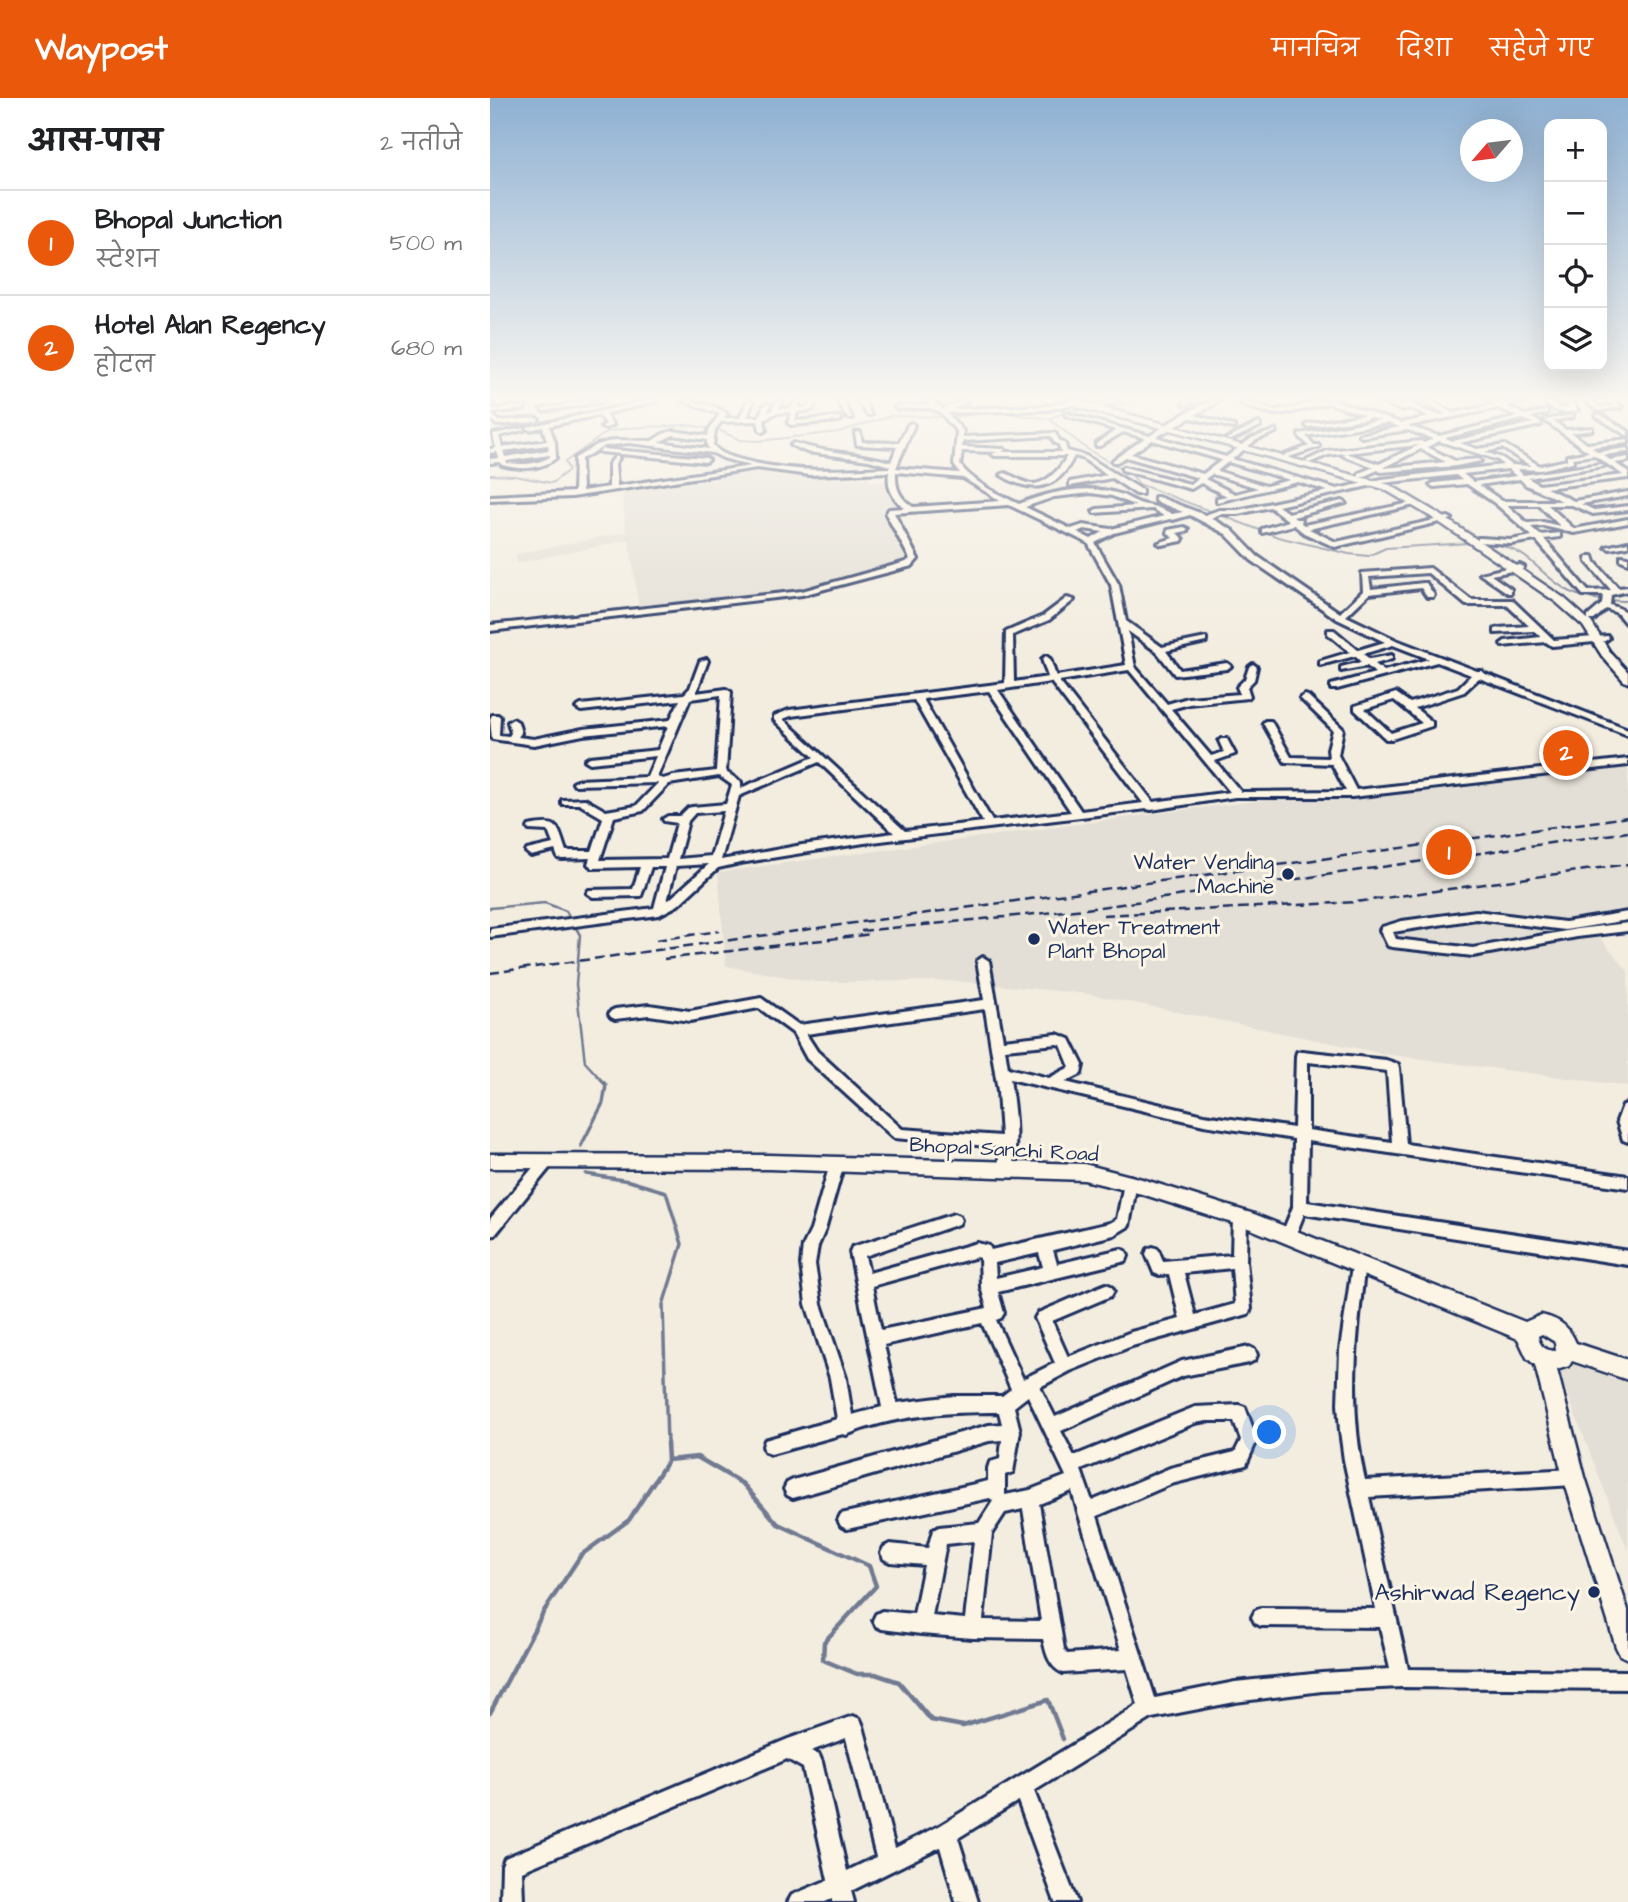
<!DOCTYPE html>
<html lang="hi">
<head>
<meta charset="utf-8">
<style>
	:root { --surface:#fff; --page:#f2f2f2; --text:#202124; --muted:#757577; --line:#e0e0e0; --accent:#ea580c }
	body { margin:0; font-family:"Architects Daughter","Playpen Sans Deva",sans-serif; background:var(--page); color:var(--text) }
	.controls { position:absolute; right:21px; top:21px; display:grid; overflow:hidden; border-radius:14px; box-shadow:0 7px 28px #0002 }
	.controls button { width:63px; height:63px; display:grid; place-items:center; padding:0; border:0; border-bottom:2px solid var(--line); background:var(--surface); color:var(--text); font:35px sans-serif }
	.compass { position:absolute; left:970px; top:21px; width:63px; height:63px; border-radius:50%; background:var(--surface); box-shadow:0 7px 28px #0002; rotate:242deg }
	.you { position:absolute; left:780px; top:1335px; width:24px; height:24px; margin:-18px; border:5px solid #fff; border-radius:50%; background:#1a73e8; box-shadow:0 0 0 10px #1a73e833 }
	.badge { display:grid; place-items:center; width:46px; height:46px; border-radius:50%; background:var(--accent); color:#fff; font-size:23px; font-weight:700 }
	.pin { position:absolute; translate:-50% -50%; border:4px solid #fff; box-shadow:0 2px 7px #0006 }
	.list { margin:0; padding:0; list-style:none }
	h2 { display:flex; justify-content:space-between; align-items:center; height:91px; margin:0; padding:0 28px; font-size:30px }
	h2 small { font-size:23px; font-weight:400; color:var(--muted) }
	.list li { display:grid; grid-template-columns:46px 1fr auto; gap:21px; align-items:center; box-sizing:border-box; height:105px; padding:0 28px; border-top:2px solid var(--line) }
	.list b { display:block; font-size:26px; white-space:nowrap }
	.list p { margin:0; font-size:23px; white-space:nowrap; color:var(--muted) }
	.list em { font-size:23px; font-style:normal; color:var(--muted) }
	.icon { flex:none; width:38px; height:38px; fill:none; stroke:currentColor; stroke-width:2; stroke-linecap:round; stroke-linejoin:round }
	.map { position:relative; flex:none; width:1138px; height:1804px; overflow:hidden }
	header { display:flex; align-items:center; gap:42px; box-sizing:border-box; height:98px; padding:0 35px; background:var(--accent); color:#fff }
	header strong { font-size:33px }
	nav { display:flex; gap:38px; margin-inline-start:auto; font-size:24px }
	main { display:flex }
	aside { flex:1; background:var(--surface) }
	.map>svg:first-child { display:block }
</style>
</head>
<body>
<header>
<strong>Waypost</strong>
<nav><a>मानचित्र</a><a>दिशा</a><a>सहेजे गए</a></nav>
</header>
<main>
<aside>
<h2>आस-पास<small>2 नतीजे</small></h2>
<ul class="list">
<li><span class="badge">1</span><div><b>Bhopal Junction</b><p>स्टेशन</p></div><em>500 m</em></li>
<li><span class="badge">2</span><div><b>Hotel Alan Regency</b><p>होटल</p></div><em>680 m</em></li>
</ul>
</aside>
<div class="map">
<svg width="1138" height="1804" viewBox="0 0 1138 1804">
	<rect width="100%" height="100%" fill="#f3ede0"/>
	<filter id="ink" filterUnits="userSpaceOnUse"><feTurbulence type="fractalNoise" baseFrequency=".0143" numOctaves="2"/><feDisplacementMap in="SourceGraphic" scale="14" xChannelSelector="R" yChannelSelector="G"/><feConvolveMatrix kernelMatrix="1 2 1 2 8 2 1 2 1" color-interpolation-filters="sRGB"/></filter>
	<g filter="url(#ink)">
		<g fill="#e3dfd6">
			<polygon points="276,371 379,374 378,383 398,383 400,395 412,408 393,413 419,456 417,463 321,491 149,511 139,442 27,465 26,456 136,434 131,390"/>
			<polygon points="1138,668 1138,813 1093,820 1138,873 1138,988 901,957 599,896 465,883 325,884 236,868 228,774 701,711 790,700 875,699"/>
			<polygon points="1059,1249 1138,1280 1138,1453"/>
		</g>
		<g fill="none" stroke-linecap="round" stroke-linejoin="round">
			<g stroke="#707a91" stroke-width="2">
				<polyline points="621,309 650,303"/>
				<polyline points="559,321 580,312 598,312"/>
				<polyline points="0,377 25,378 62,385 79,372 75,364 117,334 137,330 199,327 229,332 250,342 269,343 349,334 401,318 462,319 507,314 559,321 597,351 641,376 649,386 788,439 859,456 878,458 896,450 979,445"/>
				<path d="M1001,445C1043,453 1047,476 1079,493C1097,503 1118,502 1138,503"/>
			</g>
			<polyline stroke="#707a91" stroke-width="2.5" points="0,810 55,805 76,813 90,837 86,886 95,964 115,986"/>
			<g stroke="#707a91" stroke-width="3.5">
				<polyline points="91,1048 113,1005 116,987 113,984"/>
				<polyline points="96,1076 139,1083 176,1094 192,1146 173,1207 177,1346"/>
			</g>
			<g stroke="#707a91" stroke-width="4.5">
				<polyline points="178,1362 207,1359 253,1386 288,1426 379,1468 386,1488 334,1544 333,1562 367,1576 385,1576 409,1584 441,1622 473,1628 558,1602 573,1641"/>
				<polyline points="0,1615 54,1513 91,1457 139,1422 178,1362 177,1345"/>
			</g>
			<g stroke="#1b2f5e" stroke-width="6">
				<g id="minor">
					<polygon points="0,303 5,303 0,306"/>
					<polygon points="98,303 115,303 54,313 51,311"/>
					<path d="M155,303H167L115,316L123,327L116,330L111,329L116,326L109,317L59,328L65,344L66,360C51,372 30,372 12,367L10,364L0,365V361L9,360L7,354L0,355V351L6,350L3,336L34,330V332L9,338L12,349L57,343L53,329L40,332L37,330L38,329ZM58,347L59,352L15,359L13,353ZM60,357V359C46,367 32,367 17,365L16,363Z"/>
					<path d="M193,303C207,303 226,307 237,316L234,320H250L257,303H263L257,319H269L274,307L277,305L280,307L277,315L282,312L287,303H293L289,311L302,310L304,303H310L308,310L318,309L321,303H327L322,312L307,314L305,323L349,319L352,321L349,323L301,327L298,325L301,314L286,315L274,322L276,332L273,334L270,332L268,323L231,324L225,332L223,347C230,356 241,359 252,362C301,375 349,372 399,370L400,368L379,362L317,354L301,347L304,345C335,355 369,355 401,364L407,349L367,347L365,335L370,334L372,344L409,345L418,327L421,325L424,327L406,370L470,375L464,367L467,333C461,328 457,322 452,316C443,307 421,311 408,311L405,309L406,308L440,307L437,303H443L453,311L470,303H478L463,311L556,308L584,303L587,305L586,306L556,312L457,315L473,333V339L565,335L569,342L575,346L577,353L596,358L652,392V396H646L622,380L580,388V384L617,377L592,360L584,358C568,393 541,396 511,377L515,375C524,378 533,385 542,386C557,386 571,370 577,358H505L502,356L507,354L472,353L470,367C485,386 508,396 529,406C559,394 594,386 626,395C636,397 646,406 657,407C667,409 673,411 682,416L693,414L665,403V399H668L715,417L729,412H748L838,393L808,384L727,404V400L737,398L711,385L701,391L632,372V370L634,369L700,386L709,380L636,359L627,364H623V362L655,340L633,334L610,348H606V346L626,332L575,317V315L660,338C677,326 710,303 730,303L705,317L744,328V330L700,320L666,339L736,359L762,340L786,332V334L766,342L742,361L847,391L892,381L1013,367L1008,362L949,343L937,349L965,363L988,361L991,363L966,368L891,374L888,372L872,379H869V375L884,369L854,358L853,357L855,355L838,357L819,365L816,363L837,353L931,343L934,345L943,341L918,332L872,339L869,337L910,329L898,325L816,338L824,347H829V349L796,360L793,358L794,357L819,348L809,338V336L890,322L879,319L876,321L818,329L816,328V326L875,317L838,305L803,314L784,316L761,310L747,303H755L784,312L802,310L829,303H845L911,325L939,319L921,310L911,312L887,303C897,303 907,309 916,307L910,303C927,303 938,320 956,316L933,303H941L963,315L1003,307L997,303L1010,305L1035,303L1016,308L1035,317L1057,313V315L1040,319L1051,325V327L970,345L987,351L1015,347L1050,368L1077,362V358L1099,354L1054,322L1083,317V319L1063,323L1076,332L1102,330V332L1081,335L1097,346L1138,341V345L1102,349L1108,354L1138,350V354L1113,357L1120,362L1138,359V363L1125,365L1138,374V380L1056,390L1084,403L1138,394V398L1091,406L1104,412L1138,408V412L1103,416L1082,407H1058L1084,431L1138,421V425L1084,435L1053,428L1041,429L1050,437L1070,435V439L1054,441L1098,493L1121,492L1097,464L1096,460L1100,458H1103L1105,464L1128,490L1138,489V493L1121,497L1120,507C1132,511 1138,512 1138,526L1135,525L1127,515L1116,511L1104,522H1098V518L1112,506L1113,497H1093L1046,442L1021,446L988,444V440H991L1021,442L1042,438L1006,406L977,386L944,389L940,387L944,385L972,382L966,377L892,385L788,408L798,415L852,403L856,405L803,419L806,421H812L811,425L814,427L925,404L929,406L819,431L846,444L958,419L962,421L845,449L814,435L804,427L772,435V431L799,423L780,409L748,416H730L721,420L742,432L767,458L850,515L873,493L872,475L940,470L981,502H1022L1064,542L1118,538L1119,540L1115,543L1062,548L1056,544L1012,548L1011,546L1015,543L1051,539L1044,533L1005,535V531L1008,530L1039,528L1017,507H976L938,475L879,479L881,491L933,485H936L944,497L943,499H937L931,490L879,496L856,518L906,542L987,573H992L993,575L1138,631V637L989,580L974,594L925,610L942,624V628L902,641H896L865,612V608L906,595L920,605L968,590L981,577L947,564L847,591H841V587L885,575L877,568L851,573V569L871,564L865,558L830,567V563L860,554L838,536V532H844L868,552L895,544L847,521L761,462L736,436L700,417L683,422L680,421L624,435L605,445L629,487L636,523L672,549L716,540V544L676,553L690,572L737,565L741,568L737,571L685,577L667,554L638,533L645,569L677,606L698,600L750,596L747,589L755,581L759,569L763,566L767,569L764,582L757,589L760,598L758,600L699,606L681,611L721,658L734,654L729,643L731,641H737L745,656L725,663L751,694L856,693L842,666L795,664L773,625L775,623H781L801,659L839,660L838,651L843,632L812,602L810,600L815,597L818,598L853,631L848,657L866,692L1138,661V667L862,699H745L661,712L657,711L374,745L250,765L228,770L188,807L169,817L0,839V831L164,810L175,769H161L151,798L103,799L97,795L99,792L143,791L150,769L103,770L98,766L100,760L72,761L68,760L65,752L41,758L36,754L37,752L63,746L58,733L39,732L38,730L39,728C70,722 67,728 76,753H102L113,720L89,706H72V702L95,701L116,713L146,708L168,685L84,687L83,685L88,682L157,679L166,658L100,665L95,662L100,659L168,652L178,628L93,637L44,647L2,641L0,621L2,617H8L10,619L9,637L19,638L21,635L18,624L23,621L28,624L31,635L28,639L44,641L93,631L180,622L190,602L91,613L86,610L91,607L194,596L200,590L210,563L217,561L218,563L206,595L236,591L241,594L236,674L251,684V690L324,659L284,622V618L299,612L515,585L516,534L553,518L577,500L584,502L559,522L523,537L524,584L558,579L552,561L556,558L560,561L566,578L636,567L621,487L598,445L519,407L404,415L428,461L422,468L312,497L0,533V527L312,493L416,464L420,461L396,416L399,411L415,410C402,400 397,390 399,374L319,377L267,370L82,399L0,402V398L84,394L85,360L107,347L125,342L162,343L173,336L183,333L218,338L219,332L230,316ZM1009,310L1028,319L949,338L918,328ZM1033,321L1043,325L963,343L955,340ZM183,337L217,342V347L219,351L169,344ZM561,338L564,344L569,347L571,354H512L515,352L514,351L472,349L473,343ZM662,342L732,362L713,376L641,356ZM139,345L223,355L233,360L261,368L127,388L125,366L129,360L126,358L119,366V389L92,393L91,361L115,348ZM929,347L889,366L856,355ZM1012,350L1041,368L1022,367L1012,360L995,354ZM931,351L956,364L894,370V369ZM1104,357L1133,377L1049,387L1038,380L1114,368L1111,366L1033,377L1027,371L1050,372L1083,364V360ZM738,364L800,382L776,388L727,373ZM1018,371L1026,378L983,384L973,376ZM406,374L473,380L511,403L423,409C410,400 405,391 406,374ZM722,376L768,390L745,396L715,381ZM1030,381L1036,387L1072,403H1012L989,387ZM601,395L622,398L646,408L607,411L603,413L604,415L662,411L674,418L621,431L593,427L581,431L535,409L564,399ZM1017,407H1049L1070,428L1053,424L1037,425ZM594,431L613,434L601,441L587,434ZM903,547L939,561L894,573L885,566L902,561V557L880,561L873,556ZM639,572L740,694L663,704L569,583ZM561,584L653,705L591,713L508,592ZM499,593L581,714L502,723L433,601ZM231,597L226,673L183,678L173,681L167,679L200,601ZM424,602L493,724L415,733L293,621L301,618ZM904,602L932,625L901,635L875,611ZM329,664L404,735L312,747L231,762L249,698ZM229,678L242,687L236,706L202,709L198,710L190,718H178L173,721L174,723L187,725L177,761L110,762L124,719L153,713L179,686ZM234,713L221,758L188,761L198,723L205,715ZM219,766L180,801L177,803L186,768Z"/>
					<polygon points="347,303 353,303 362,320 358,320"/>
					<polygon points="368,303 374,303 381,317 377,317"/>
					<polygon points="618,303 629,303 603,311 600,309"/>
					<polygon points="695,303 705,303 696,307 693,305"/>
					<path d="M1052,303H1059L1068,310H1079L1073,303H1080L1088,312C1074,317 1063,313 1052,303Z"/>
					<polygon points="1096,303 1103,303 1109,309 1123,308 1118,303 1125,303 1132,309 1108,313"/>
					<polygon points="33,308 35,309 35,311 0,315 0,311"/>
					<polygon points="0,316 3,317 9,323 46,320 49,322 46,324 7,327 0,321"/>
					<polygon points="1109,316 1138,333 1138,338 1107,319 1106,318"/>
					<polygon points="768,325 770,326 770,328 741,342 736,341"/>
					<polygon points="112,351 216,360 219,362 216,364 110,354 109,353"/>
					<polygon points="694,429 698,431 697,433 687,435 693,441 692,443 672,447 668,445 683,440 677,434 678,432"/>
					<polygon points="1138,444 1138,448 1120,451 1116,449"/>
					<polygon points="1131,458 1138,459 1138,465 1131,462"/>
					<polygon points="1030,467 1034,469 1033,471 1001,477 1021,491 1021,495 1018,495 990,476"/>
					<polygon points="986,813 1075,824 1138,814 1138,822 1075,832 986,821 903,834 906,841 983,850 1087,831 1138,825 1138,833 1087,839 983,858 902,849 898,848 890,832 892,829 912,823"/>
					<path d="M493,859L499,863L513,942L567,936L580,941L593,967L591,976L575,984L714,1017L804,1030L806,958L807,954L812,953L896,962L908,966L909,970L916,1046L1138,1078V1090L818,1043L817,1104L1138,1153V1167L814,1116L804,1141L799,1142L794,1141L792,1136L803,1109L804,1041L714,1027L520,981C524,1007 530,1050 520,1075L515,1077L510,1075L508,1071L510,1049L404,1040L317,961L303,935L269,910L200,923L159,917L125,921L121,919L119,916L121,913L125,911L159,907L200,913L271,900L309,927L494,902L487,863ZM495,911L508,993L511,1038L412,1031L327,953L316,936ZM567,946L571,947L580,969L559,980L518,970L515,951ZM818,964L897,973L902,1044L818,1032Z"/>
					<polygon points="1138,1006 1138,1044 1133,1042 1127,1023 1133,1007"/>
					<polygon points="56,1058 61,1060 63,1064 61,1068 5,1137 0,1138 0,1121 51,1060"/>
					<path d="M347,1060L352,1062L354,1066L335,1132L328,1148L325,1166L331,1206L356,1280L362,1317L392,1309L360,1154L362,1149L464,1116L469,1118L471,1122L469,1126L375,1158L379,1175L487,1145L499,1148L501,1152L620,1125L627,1121L635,1080L640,1078L645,1080L647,1084L639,1128L624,1137L563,1152L567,1166L631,1151L636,1153L638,1158L636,1163L508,1194L514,1215L511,1220L506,1222L533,1281L565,1265L545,1220L548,1215L611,1188L616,1186L621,1188L624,1193L621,1198L562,1223L578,1259L641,1234L690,1221L679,1176L669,1177L664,1175L656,1156L658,1151L663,1149L668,1151L673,1163L742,1157L743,1119L745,1115L750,1113L755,1115L757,1119L756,1163L761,1211L758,1216L642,1248L580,1273L550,1289L565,1319L692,1263L759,1249L765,1252L767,1257L765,1262L759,1265L693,1278L571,1333L584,1358L705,1309L749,1307L755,1309L767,1342L756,1367L681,1386L607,1418L665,1600L745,1584L832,1575L900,1571L890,1529L771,1528L765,1525L762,1519L765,1513L771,1510L886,1511L854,1362L850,1333L848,1306L850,1252L863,1161L868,1159L873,1161L875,1166C866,1239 858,1310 875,1382L1084,1371L1090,1373L1092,1379L1090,1385L1084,1387L879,1399L918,1571L1138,1573V1591L911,1589L832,1593L745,1604L662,1620L544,1693L587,1804H565L528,1703L468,1740L488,1804H466L450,1749L361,1793L364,1804H342V1801L335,1804H298L302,1797L338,1782L313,1670L297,1661L32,1773L33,1804H11L12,1767L15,1760L298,1641L363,1618L370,1621L373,1628L405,1750L449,1728L648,1607L637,1571L573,1575C559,1569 556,1555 553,1541L483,1540L431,1536L392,1531L386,1528L383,1522L386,1516L392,1513L424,1516L434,1467L400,1464L394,1461L391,1455L394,1449L400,1446L438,1450L443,1432L449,1429L489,1425L503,1403L500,1400L357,1431L351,1428L348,1422L351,1416L498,1383V1370L500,1364L510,1361L512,1342L499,1343L303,1400L297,1397L294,1391L297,1385L303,1382L499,1327L512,1326L509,1314C457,1314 404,1317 356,1337L353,1336L281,1356L275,1354L273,1348L275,1342L347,1321L340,1280L316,1206L311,1166L313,1148L321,1132L340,1066L342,1062ZM549,1155L553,1169L506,1180L505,1165ZM487,1159L490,1160L491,1189L497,1210L391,1232L382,1188ZM742,1170L745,1206L705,1217L694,1175ZM492,1225L521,1291L512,1298H464L407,1305L394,1247ZM538,1298L576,1378L540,1392L515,1397V1377L523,1374L530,1333L524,1309ZM717,1323H744L751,1342L745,1354L680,1370L602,1403L591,1372L705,1325ZM582,1393L588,1414L631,1552L577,1556L574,1551L549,1406ZM533,1411L551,1523L493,1522L502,1435L515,1415ZM484,1443L475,1521L442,1518L456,1446ZM356,1640L386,1759L357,1773L332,1664L329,1657L321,1653Z"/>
				</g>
			</g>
			<g stroke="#1b2f5e" stroke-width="5">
				<g id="major">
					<polygon points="578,303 589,303 900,387 949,416 1074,500 1101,524 1120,554 1138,574 1138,585 1134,583 1112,558 1093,528 1066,504 943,420 894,391 688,334 590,310"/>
					<path d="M0,1056L279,1057L594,1066L652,1081L764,1116L1035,1224L1051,1217C1069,1221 1079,1228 1086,1245L1138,1262V1282L1082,1263L1079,1268L1067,1272L1095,1379L1138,1512V1561L1130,1557L1126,1549L1073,1379L1045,1267L1037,1260L1028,1241L761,1131L652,1096L594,1082L279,1071L0,1070ZM1052,1236L1065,1244L1066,1253C1056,1253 1049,1248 1048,1238Z"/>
				</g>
			</g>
			<use href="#minor" fill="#fcf5e5" fill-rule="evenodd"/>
			<use href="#major" fill="#fcf5e5" fill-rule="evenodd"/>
			<g stroke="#1b2f5e" stroke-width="2.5" stroke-dasharray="10 5" stroke-linecap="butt">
				<polyline points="613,817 866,804 1138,766"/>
				<polyline points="371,833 596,811 1138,734"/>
				<polyline points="166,842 229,833"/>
				<polyline points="174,861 382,836"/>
				<polyline points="0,875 1138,719"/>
			</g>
		</g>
	</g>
	<linearGradient id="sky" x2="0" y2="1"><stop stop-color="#8fb1d3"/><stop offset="0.54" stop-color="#faf7f1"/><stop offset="1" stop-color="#faf7f1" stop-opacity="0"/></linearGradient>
	<rect width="1138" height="556" fill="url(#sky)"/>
	<g fill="#1b2f5e" stroke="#fcf5e5" stroke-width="2.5">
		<circle cx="798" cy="776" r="7"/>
		<circle cx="544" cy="841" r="7"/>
		<circle cx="1104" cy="1494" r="7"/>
	</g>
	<g text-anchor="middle" stroke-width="6" stroke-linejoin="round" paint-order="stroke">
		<g font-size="21" fill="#1b2f5e" stroke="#fcf5e5" text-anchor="end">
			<text x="784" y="771">Water Vending<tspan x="784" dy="24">Machine</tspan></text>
			<text x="558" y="836" text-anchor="start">Water Treatment<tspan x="558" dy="24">Plant Bhopal</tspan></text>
		</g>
		<g font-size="21" fill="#1b2f5e" stroke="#fcf5e5">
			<text transform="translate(514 1051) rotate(3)" y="7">Bhopal Sanchi Road</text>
		</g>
		<g font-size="24" fill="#1b2f5e" stroke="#fcf5e5" text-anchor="end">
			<text x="1090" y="1502">Ashirwad Regency</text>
		</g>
	</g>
</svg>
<div class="controls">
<button>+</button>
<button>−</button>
<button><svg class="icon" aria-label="locate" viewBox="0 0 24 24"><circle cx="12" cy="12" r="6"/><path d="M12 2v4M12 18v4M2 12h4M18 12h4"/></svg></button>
<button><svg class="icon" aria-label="layers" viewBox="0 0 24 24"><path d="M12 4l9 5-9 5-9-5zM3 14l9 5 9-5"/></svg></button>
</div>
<svg class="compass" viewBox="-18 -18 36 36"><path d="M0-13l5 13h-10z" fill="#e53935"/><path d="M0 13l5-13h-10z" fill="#757577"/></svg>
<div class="you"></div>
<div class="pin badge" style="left:959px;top:754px">1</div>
<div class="pin badge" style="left:1076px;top:655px">2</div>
</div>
</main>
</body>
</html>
